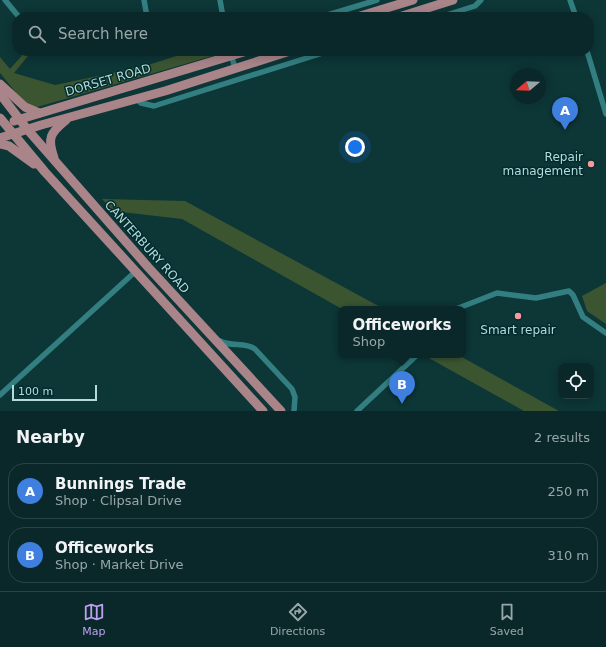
<!DOCTYPE html>
<html lang="en">
<head>
<meta charset="utf-8">
<style>
	:root { --surface:#0a2829; --page:#183435; --text:#f1f3f6; --muted:#99a6a8; --line:#2a4446; --accent:#bca0f2 }
	body { margin:0; font-family:"DejaVu Sans",sans-serif; background:var(--page); color:var(--text) }
	.controls { position:absolute; right:12px; bottom:12px; display:grid; overflow:hidden; border-radius:8px; box-shadow:0 2px 10px #0003 }
	.controls button { width:36px; height:36px; display:grid; place-items:center; padding:0; border:0; border-bottom:1px solid var(--line); background:var(--surface); color:var(--text); font:20px sans-serif }
	.compass { position:absolute; left:510px; top:68px; width:36px; height:36px; border-radius:50%; background:var(--surface); box-shadow:0 2px 10px #0003; rotate:251deg }
	.scale { position:absolute; left:12px; bottom:10px; width:85px; box-sizing:border-box; padding-left:4px; border:2px solid #b6d9d9; border-top:0; font-size:11px; line-height:14px; white-space:nowrap; color:#b6d9d9; -webkit-text-stroke:3px #012c2d; paint-order:stroke }
	.you { position:absolute; left:355px; top:147px; width:14px; height:14px; margin:-10px; border:3px solid #fff; border-radius:50%; background:#1a73e8; box-shadow:0 0 0 6px #1a73e833 }
	.badge { display:grid; place-items:center; width:26px; height:26px; border-radius:50%; background:var(--accent); color:#fff; font-size:13px; font-weight:700 }
	.pin { position:absolute; translate:-50% -33px; filter:drop-shadow(0 1px 2px #0008) }
	.pin::after { content:''; position:absolute; top:21px; width:14px; height:12px; background:inherit; clip-path:polygon(0 0,100% 0,50% 100%) }
	.popup { position:absolute; left:338px; top:306px; width:128px; height:52px; box-sizing:border-box; display:grid; place-content:center; border-radius:8px; background:var(--surface); filter:drop-shadow(0 1px 3px #0005); font-size:13px; white-space:nowrap; color:var(--muted) }
	.popup b { font-size:15px; color:var(--text) }
	.popup::after { content:''; position:absolute; left:50%; top:100%; margin-left:-8px; border:8px solid transparent; border-top-color:var(--surface) }
	.list { margin:0; padding:0; list-style:none }
	h2 { display:flex; justify-content:space-between; align-items:center; height:52px; margin:0; padding:0 16px; font-size:17px }
	h2 small { font-size:13px; font-weight:400; color:var(--muted) }
	.list li { display:grid; grid-template-columns:26px 1fr auto; gap:12px; align-items:center; box-sizing:border-box; height:56px; margin:0 8px 8px; padding:0 8px; border:1px solid var(--line); border-radius:16px }
	.list b { display:block; font-size:15px; white-space:nowrap }
	.list p { margin:0; font-size:13px; white-space:nowrap; color:var(--muted) }
	.list em { font-size:13px; font-style:normal; color:var(--muted) }
	.icon { flex:none; width:22px; height:22px; fill:none; stroke:currentColor; stroke-width:2; stroke-linecap:round; stroke-linejoin:round }
	.map { position:relative; flex:none; width:606px; height:411px; overflow:hidden }
	.search { position:absolute; background:var(--surface); box-shadow:0 2px 10px #0003; left:12px; right:12px; top:12px; height:44px; display:flex; align-items:center; gap:10px; box-sizing:border-box; padding:0 14px; border-radius:16px; color:var(--muted); font-size:15px }
	.sheet { height:180px; background:var(--surface) }
	nav { display:flex; justify-content:space-around; align-items:center; box-sizing:border-box; height:56px; border-top:1px solid var(--line); background:var(--surface); font-size:11px; color:var(--muted) }
	nav a { display:grid; justify-items:center; gap:2px }
	nav .on { color:var(--accent) }
	.map>svg:first-child { display:block }
</style>
</head>
<body>
<div class="map">
<svg width="606" height="411" viewBox="0 0 606 411">
	<rect width="100%" height="100%" fill="#0d3637"/>
	<g fill="#3b5531">
		<polygon points="26,51 32,51 14,73 55,85 145,66 192,51 221,51 219,54 34,108 22,100 0,73 0,57 10,69"/>
		<polygon points="102,199 185,201 384,309 342,309 182,219 113,211"/>
		<polygon points="606,283 606,324 587,311 582,296"/>
		<polygon points="428,355 458,355 559,411 524,411 427,357"/>
	</g>
	<g fill="none" stroke-linecap="round" stroke-linejoin="round">
		<g stroke="#337e80" stroke-width="5.5">
			<polyline points="5,0 19,17"/>
			<polyline points="144,0 147,17"/>
			<polyline points="220,0 223,17"/>
			<polyline points="570,0 576,17"/>
			<polyline points="321,17 377,0"/>
			<polyline points="440,17 475,6 481,0"/>
			<polyline points="230,51 235,68"/>
			<polyline points="587,51 606,114"/>
			<polyline points="136,99 141,103 154,106 329,51"/>
			<polyline points="456,309 497,293 536,298 569,291 573,295 583,317 606,333"/>
			<path d="M220,341C231,347 245,342 255,349L292,389L295,397L294,411"/>
			<polyline points="0,395 136,271"/>
			<polyline points="357,411 417,355"/>
		</g>
		<g stroke="#a9858a" stroke-width="9">
			<polyline points="357,17 413,0"/>
			<polyline points="399,17 453,0"/>
			<polyline points="0,84 25,107 39,113"/>
			<polyline points="0,94 27,129 148,267 281,411"/>
			<polyline points="0,118 45,172 263,411"/>
			<polyline points="14,121 247,51"/>
			<polyline points="0,138 41,125 165,91 290,51"/>
			<polyline points="0,144 9,146 34,164"/>
			<path d="M54,158C47,138 50,133 66,120"/>
		</g>
	</g>
	<g fill="#f59b9e" stroke="#012c2d" stroke-width="1.5">
		<circle cx="591" cy="164" r="4"/>
		<circle cx="518" cy="316" r="4"/>
	</g>
	<g text-anchor="middle" stroke-width="3" stroke-linejoin="round" paint-order="stroke">
		<g font-size="12" fill="#b6d9d9" stroke="#012c2d">
			<text transform="translate(108 80) rotate(-16)" y="4">DORSET ROAD</text>
			<text transform="translate(147 247) rotate(48)" y="4">CANTERBURY ROAD</text>
		</g>
		<g font-size="12" fill="#b6d9d9" stroke="#012c2d" text-anchor="end">
			<text x="583" y="161">Repair<tspan x="583" dy="14">management</tspan></text>
			<text x="518" y="334" text-anchor="middle">Smart repair</text>
		</g>
	</g>
</svg>
<div class="controls">
<button><svg class="icon" aria-label="locate" viewBox="0 0 24 24"><circle cx="12" cy="12" r="6"/><path d="M12 2v4M12 18v4M2 12h4M18 12h4"/></svg></button>
</div>
<svg class="compass" viewBox="-18 -18 36 36"><path d="M0-13l5 13h-10z" fill="#e53935"/><path d="M0 13l5-13h-10z" fill="#99a6a8"/></svg>
<div class="scale">100 m</div>
<div class="you"></div>
<div class="pin badge" style="left:565px;top:130px;background:#3f7fe0">A</div>
<div class="pin badge" style="left:402px;top:404px;background:#3f7fe0">B</div>
<div class="popup"><b>Officeworks</b>Shop</div>
<div class="search"><svg class="icon" aria-label="search" viewBox="0 0 24 24"><circle cx="10" cy="10" r="6"/><path d="M15 15l6 6"/></svg>Search here</div>
</div>
<section class="sheet">
<h2>Nearby<small>2 results</small></h2>
<ul class="list">
<li><span class="badge" style="background:#3f7fe0">A</span><div><b>Bunnings Trade</b><p>Shop · Clipsal Drive</p></div><em>250 m</em></li>
<li><span class="badge" style="background:#3f7fe0">B</span><div><b>Officeworks</b><p>Shop · Market Drive</p></div><em>310 m</em></li>
</ul>
</section>
<nav>
<a class="on"><svg class="icon" aria-label="map" viewBox="0 0 24 24"><path d="M3 6l6-2 6 2 6-2v14l-6 2-6-2-6 2zM9 4v14M15 6v14"/></svg>Map</a>
<a><svg class="icon" aria-label="directions" viewBox="0 0 24 24"><path d="M12 3l9 9-9 9-9-9zM9 14v-3h6M13 9l2 2-2 2"/></svg>Directions</a>
<a><svg class="icon" aria-label="saved" viewBox="0 0 24 24"><path d="M7 4h10v16l-5-4-5 4z"/></svg>Saved</a>
</nav>
</body>
</html>
